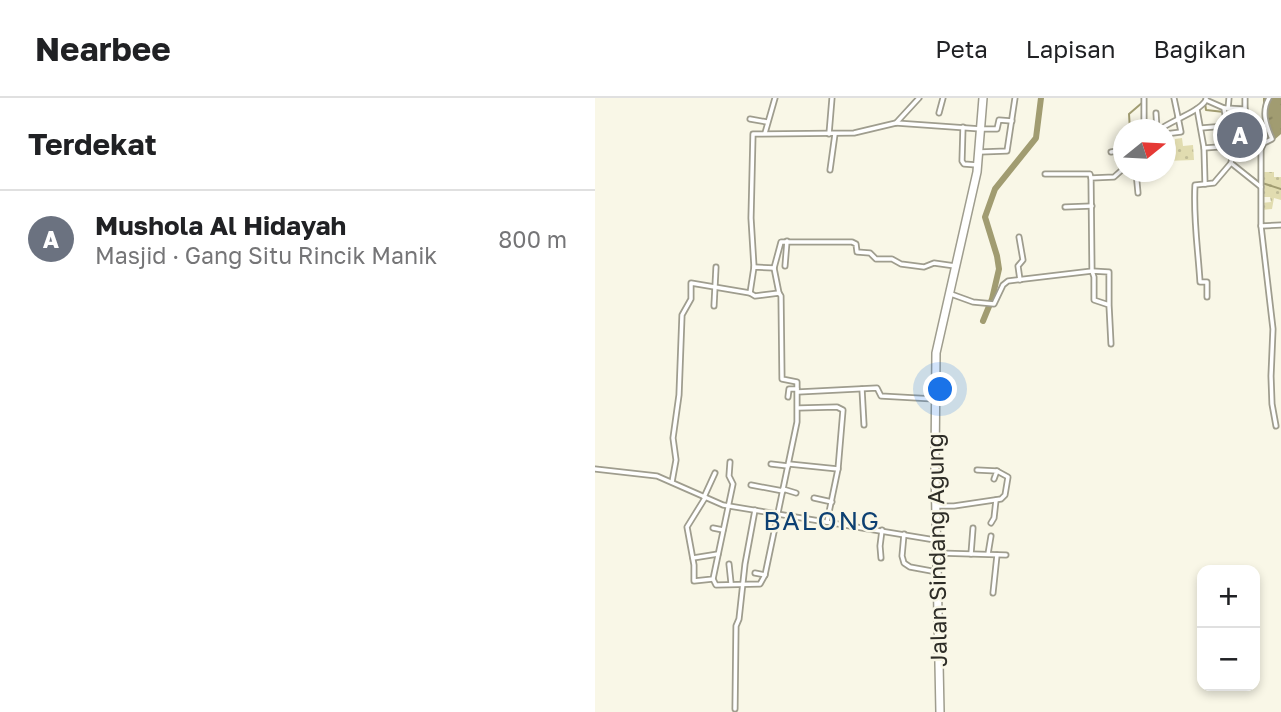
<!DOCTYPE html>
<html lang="id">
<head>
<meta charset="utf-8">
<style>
	:root { --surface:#fff; --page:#f6f6f6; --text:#202124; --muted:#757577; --line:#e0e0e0; --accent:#2a78c8 }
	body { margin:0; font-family:"Golos Text",sans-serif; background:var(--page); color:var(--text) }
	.controls { position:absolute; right:21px; bottom:21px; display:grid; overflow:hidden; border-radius:14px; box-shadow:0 4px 10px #0003 }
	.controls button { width:63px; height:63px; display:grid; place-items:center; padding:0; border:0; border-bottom:2px solid var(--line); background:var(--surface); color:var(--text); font:35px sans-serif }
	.compass { position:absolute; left:518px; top:21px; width:63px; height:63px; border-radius:50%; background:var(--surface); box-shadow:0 4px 10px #0003; rotate:72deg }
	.you { position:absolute; left:346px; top:292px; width:24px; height:24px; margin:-18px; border:5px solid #fff; border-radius:50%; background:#1a73e8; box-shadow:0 0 0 10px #1a73e833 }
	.badge { display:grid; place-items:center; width:46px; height:46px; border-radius:50%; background:var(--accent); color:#fff; font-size:23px; font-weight:700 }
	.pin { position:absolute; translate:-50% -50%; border:4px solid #fff; box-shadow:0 2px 7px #0006 }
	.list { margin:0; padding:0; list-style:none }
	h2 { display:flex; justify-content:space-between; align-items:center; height:91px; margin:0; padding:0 28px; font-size:30px }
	h2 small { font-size:23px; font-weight:400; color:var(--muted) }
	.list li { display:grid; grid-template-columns:46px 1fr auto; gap:21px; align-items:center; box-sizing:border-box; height:98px; padding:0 28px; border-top:2px solid var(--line) }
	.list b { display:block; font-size:26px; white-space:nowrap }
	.list p { margin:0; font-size:23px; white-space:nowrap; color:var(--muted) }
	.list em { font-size:23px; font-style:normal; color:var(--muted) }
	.map { position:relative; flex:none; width:686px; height:614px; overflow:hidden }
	header { display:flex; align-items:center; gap:42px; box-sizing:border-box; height:98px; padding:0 35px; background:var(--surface); border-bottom:2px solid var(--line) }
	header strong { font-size:33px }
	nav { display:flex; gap:38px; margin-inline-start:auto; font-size:24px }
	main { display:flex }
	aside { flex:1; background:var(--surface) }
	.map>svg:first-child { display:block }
</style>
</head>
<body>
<header>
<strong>Nearbee</strong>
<nav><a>Peta</a><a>Lapisan</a><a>Bagikan</a></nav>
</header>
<main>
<aside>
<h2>Terdekat<small></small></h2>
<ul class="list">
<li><span class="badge" style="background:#6b7280">A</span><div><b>Mushola Al Hidayah</b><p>Masjid · Gang Situ Rincik Manik</p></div><em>800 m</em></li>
</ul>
</aside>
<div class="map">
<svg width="686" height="614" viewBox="0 0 686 614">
	<defs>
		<pattern id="grass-dots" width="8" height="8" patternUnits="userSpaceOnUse" patternTransform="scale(1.75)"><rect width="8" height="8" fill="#e1dcb0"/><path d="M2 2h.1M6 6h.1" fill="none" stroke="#c1bd97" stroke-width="1.8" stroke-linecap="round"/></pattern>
		<pattern id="water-ripples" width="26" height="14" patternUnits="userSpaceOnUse" patternTransform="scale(1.75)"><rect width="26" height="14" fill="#a19c71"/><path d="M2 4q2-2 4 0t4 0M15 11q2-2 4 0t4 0" fill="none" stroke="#84805d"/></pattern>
	</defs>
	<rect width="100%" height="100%" fill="#f9f7e7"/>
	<g fill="url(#grass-dots)">
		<polygon points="587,40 588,48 598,47 599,62 571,63 571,50 580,47 580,41"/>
		<polygon points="667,74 679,74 679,79 686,79 686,102 679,100 677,111 666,112 666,105 676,104 675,99 667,99"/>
	</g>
	<path fill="url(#water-ripples)" d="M674,0H686V36L678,43C672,29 667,15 674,0Z"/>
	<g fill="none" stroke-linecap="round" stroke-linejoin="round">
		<g stroke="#a19c71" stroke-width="2">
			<polyline points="610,5 611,12 629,14"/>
			<polyline points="669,13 669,0"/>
			<polyline points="535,32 534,16 548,4"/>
			<polyline points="649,73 664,84 686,91"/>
			<polyline points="565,74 565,77"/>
			<polyline points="667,140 667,154"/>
		</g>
		<polyline stroke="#a19c71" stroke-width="6" points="388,223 397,201 404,171 402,158 390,119 400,91 441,40 446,0"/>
		<g stroke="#9f9d8e" stroke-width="7">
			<g id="minor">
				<polyline points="579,0 583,19"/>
				<polyline points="611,0 611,2 629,10 632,30 639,45 636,65 666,89 666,128 686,127"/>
				<polyline points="629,10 650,11 655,52 638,51"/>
				<polyline points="602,11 609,50 610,86 619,85 636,65"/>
				<polyline points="633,11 634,0"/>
				<polyline points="650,11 650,0"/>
				<polyline points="344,15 348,0"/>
				<polyline points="561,15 562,32"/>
				<polyline points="155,21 172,24"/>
				<polyline points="301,25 386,31"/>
				<polyline points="368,29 367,63 369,66 382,67"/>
				<polyline points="606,30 631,28"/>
				<polyline points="386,31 402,31 404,22 417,23"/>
				<polyline points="549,32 549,0"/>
				<path d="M564,32C577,22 604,14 611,2"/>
				<polyline points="170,35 180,0"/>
				<polyline points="234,36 237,0"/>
				<polyline points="570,36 586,34 583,19"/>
				<polyline points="609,50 638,48"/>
				<path d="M666,51L669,45L677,41C671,27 666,14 674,0"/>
				<polyline points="655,52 666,51 666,89"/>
				<polyline points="385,54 412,53 420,0"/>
				<polyline points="516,54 528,52"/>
				<polyline points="235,72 240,36"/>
				<polyline points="541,74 543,95"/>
				<polyline points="450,76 495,76 496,80"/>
				<path d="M610,86L600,87C598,120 603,151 605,184H612V199"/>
				<polyline points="470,109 497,108"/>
				<polyline points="666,128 678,231 676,278 677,306 681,328"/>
				<polyline points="424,139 428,162 423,168 425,182"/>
				<polyline points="190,168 192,143"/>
				<polyline points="159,169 156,120 158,36 259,35 301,25 324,0"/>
				<polyline points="179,170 184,195"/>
				<polyline points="356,196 378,204 399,206 408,187 413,183 497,173 496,80 519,79 528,71"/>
				<polyline points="514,207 514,174 497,173 499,179 499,202 514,207 516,246"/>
				<polyline points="119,208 121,169"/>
				<polyline points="267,291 269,327"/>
				<polyline points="203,294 282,290 286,298 339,301"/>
				<polyline points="193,299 194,291 202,291"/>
				<polyline points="204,310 242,309 248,312 243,371 232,424"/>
				<polyline points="176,366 193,368"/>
				<polyline points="194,366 243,371"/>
				<polyline points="0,371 62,378 128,407 340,442"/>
				<polyline points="382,372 402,373 399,381"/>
				<polyline points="77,384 81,362 78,340 84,297 87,217 96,201 96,185 155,195 159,169 179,170 186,144 257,144 261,146 262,154 275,155 281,161 297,161 306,166 329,169 339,165 360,168"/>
				<polyline points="156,387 188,393"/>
				<polyline points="188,391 201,395"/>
				<polyline points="109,399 120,375"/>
				<polyline points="110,400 92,429 99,467 99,483 118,481 138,386 134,378 135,364"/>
				<polyline points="219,400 237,404"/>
				<polyline points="341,408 359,408 406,401 410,397 413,379 402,373"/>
				<polyline points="396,425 399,420 401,402"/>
				<polyline points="118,430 128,432"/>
				<polyline points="309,436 307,458 309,465 315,469 342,474"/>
				<polyline points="343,455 411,457"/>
				<polyline points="376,456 378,430"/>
				<polyline points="393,456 396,438"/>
				<polyline points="98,460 123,456"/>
				<polyline points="286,460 285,448 287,432"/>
				<polyline points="134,466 136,485"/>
				<polyline points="160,475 170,477"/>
				<polyline points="118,481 121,487 165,486 170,477 202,324 202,284 187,281 186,198 184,195 160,198 155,195"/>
				<polyline points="398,495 402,457"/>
				<polyline points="140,611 141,528 144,521 150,466 160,412"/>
			</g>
		</g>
		<g stroke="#9f9d8e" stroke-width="10">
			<polyline id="primary" points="345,614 340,370 341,255 382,74 388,0"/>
		</g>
		<use href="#minor" stroke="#fff" stroke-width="3.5"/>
		<use href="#primary" stroke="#fff" stroke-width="7"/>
	</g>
	<g text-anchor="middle" stroke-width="5" stroke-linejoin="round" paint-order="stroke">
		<g font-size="23" fill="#2e2d27" stroke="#f9f7e7">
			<text transform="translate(342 452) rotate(-91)" y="8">Jalan Sindang Agung</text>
		</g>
		<g font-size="26" letter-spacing="2" fill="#0d4072" stroke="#f9f7e7">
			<text x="227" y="432">BALONG</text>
		</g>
	</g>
</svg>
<div class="controls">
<button>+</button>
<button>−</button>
</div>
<svg class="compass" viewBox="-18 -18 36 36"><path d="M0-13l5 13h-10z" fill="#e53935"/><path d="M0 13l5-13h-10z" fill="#757577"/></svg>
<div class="you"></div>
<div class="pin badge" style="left:645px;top:37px;background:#6b7280">A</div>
</div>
</main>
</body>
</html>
